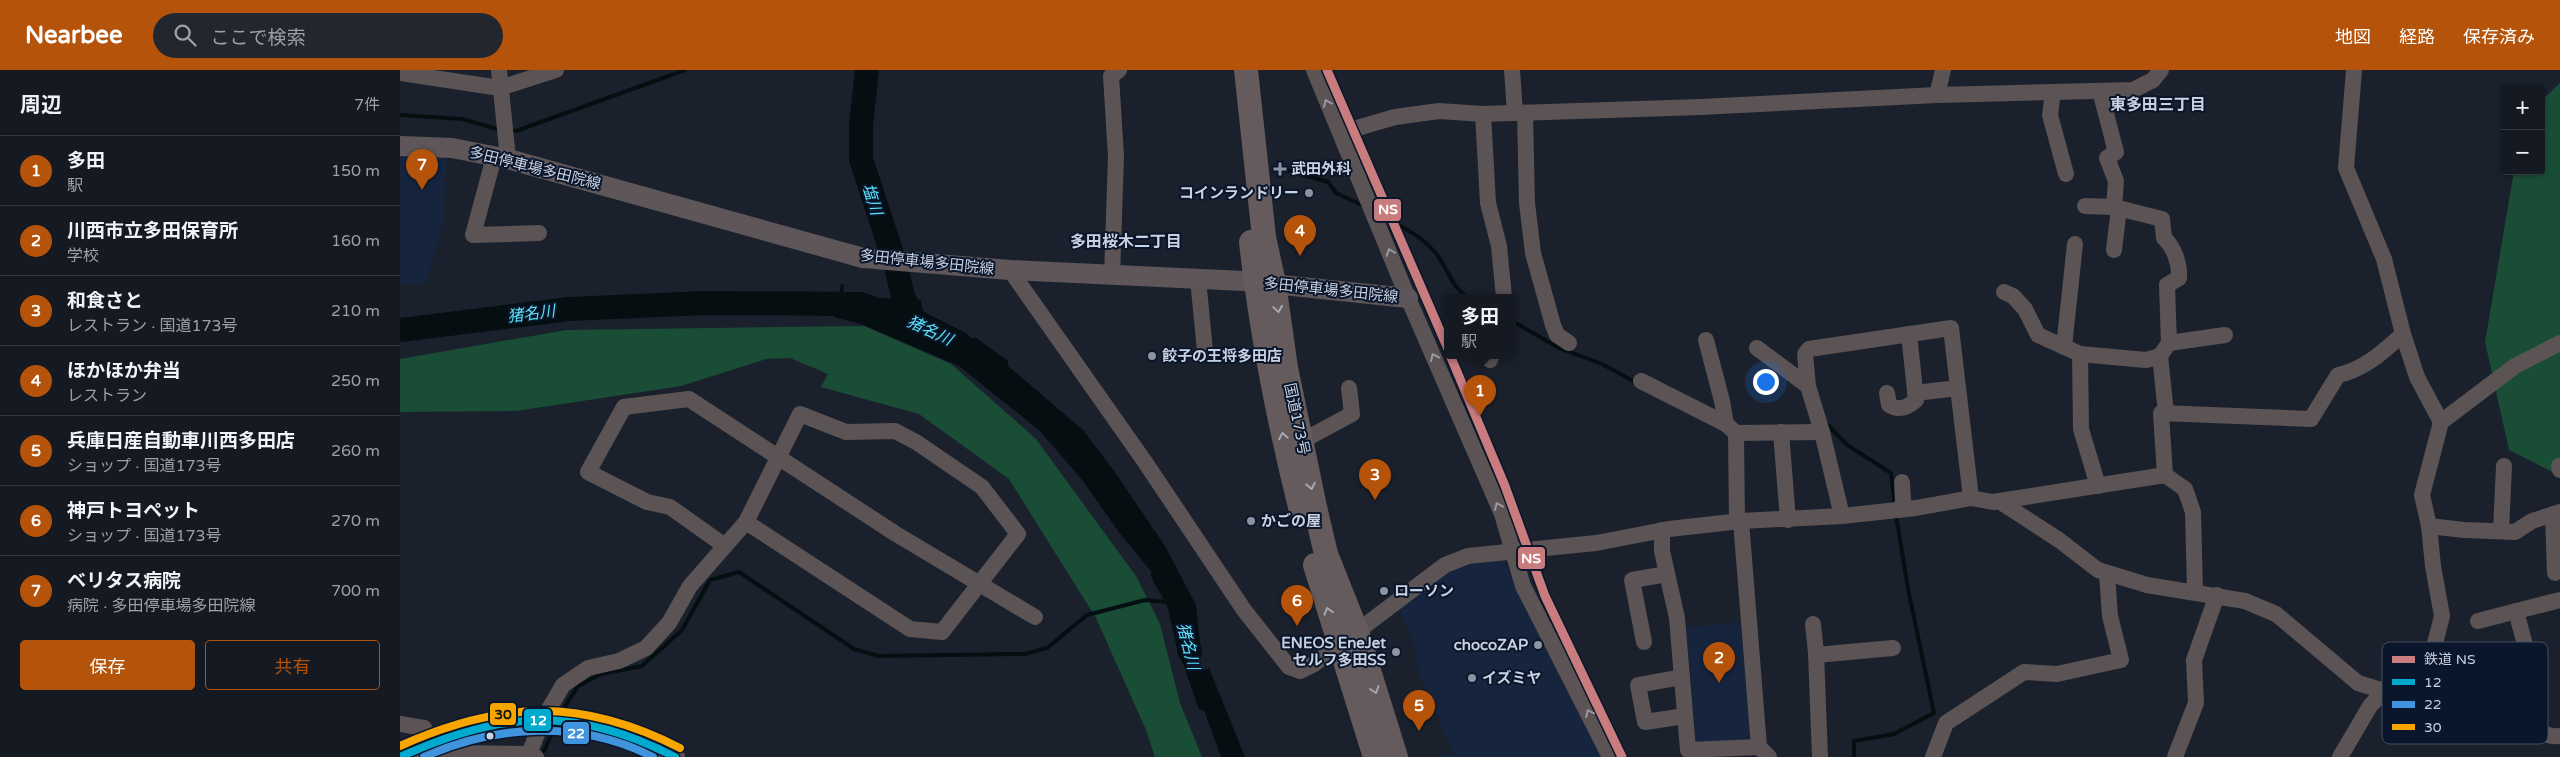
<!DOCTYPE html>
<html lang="ja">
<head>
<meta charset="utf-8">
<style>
	:root { --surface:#141922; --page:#21262f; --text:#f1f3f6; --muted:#9da0a5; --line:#333840; --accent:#b45309 }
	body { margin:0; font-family:"Varela Round","Noto Sans JP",sans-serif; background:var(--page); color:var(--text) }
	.controls { position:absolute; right:15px; top:15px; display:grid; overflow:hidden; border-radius:5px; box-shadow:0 1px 4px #0004 }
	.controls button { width:45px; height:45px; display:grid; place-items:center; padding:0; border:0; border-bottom:1px solid var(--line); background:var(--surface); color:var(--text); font:25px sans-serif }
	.you { position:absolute; left:1365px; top:311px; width:18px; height:18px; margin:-12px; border:4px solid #fff; border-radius:50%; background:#1a73e8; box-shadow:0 0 0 8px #1a73e833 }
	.badge { display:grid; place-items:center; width:32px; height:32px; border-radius:50%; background:var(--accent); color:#fff; font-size:16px; font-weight:700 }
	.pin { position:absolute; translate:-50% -41px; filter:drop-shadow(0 1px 2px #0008) }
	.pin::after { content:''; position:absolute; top:26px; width:18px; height:15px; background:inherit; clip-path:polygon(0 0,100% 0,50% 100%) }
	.popup { position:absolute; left:1044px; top:224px; width:72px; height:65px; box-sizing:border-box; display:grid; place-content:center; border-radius:5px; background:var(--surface); filter:drop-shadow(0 1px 4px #0005); font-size:16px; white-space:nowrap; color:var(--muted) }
	.popup b { font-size:19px; color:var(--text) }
	.popup::after { content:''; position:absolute; left:50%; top:100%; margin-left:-10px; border:10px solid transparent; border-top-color:var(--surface) }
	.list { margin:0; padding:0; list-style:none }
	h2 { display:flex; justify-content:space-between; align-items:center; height:65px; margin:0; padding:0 20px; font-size:21px }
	h2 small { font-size:16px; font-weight:400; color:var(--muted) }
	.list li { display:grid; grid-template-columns:32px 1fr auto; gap:15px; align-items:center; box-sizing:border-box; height:70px; padding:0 20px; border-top:1px solid var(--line) }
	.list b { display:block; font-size:19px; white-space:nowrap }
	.list p { margin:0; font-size:16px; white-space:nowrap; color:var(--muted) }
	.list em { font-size:16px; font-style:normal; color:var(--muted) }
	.actions { display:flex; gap:10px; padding:15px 20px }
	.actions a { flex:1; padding:11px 0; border:1px solid var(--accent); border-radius:5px; text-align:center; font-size:18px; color:var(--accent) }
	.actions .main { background:var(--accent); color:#fff }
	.icon { flex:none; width:28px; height:28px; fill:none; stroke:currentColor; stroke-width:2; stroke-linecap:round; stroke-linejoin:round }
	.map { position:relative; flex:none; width:2160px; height:687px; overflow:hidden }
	header { display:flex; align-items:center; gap:30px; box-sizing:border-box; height:70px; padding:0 25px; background:var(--accent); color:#fff }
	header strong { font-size:24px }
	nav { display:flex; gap:28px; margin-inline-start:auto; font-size:18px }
	.search { width:350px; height:45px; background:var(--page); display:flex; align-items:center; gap:12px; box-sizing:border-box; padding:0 18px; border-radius:28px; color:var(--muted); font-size:19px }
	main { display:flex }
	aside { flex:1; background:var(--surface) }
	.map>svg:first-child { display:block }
</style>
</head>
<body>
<header>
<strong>Nearbee</strong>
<div class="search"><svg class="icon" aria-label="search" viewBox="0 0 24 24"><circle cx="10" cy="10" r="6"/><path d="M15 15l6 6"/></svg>ここで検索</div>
<nav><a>地図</a><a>経路</a><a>保存済み</a></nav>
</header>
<main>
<aside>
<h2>周辺<small>7件</small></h2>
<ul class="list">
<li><span class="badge">1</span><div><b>多田</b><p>駅</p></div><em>150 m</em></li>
<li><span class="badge">2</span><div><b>川西市立多田保育所</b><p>学校</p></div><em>160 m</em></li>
<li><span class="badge">3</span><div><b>和食さと</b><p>レストラン · 国道173号</p></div><em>210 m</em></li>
<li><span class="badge">4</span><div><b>ほかほか弁当</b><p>レストラン</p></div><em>250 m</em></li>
<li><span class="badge">5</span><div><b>兵庫日産自動車川西多田店</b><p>ショップ · 国道173号</p></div><em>260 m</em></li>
<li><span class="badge">6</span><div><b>神戸トヨペット</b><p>ショップ · 国道173号</p></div><em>270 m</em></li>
<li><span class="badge">7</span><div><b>ベリタス病院</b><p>病院 · 多田停車場多田院線</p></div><em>700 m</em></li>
</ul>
<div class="actions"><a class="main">保存</a><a>共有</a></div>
</aside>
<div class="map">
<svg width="2160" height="687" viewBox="0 0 2160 687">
	<rect width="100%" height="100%" fill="#1a212d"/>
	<g fill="#16243e">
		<polygon points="0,86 47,86 43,153 26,213 0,214"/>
		<polygon points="1080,488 1104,489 1115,516 1204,687 1037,687 1046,684 1054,685 1014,590 1018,587 999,538 1055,498"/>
		<polygon points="1344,552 1351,670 1296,674 1286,557"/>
	</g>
	<g fill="#194d35">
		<polygon points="2160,13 2160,406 2109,380 2085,272 2114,101 2141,101 2141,31"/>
		<polygon points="464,256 551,294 636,369 736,506 760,554 780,633 802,687 755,687 746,660 696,548 609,409 519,344 421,317 428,304 390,288 366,289 281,316 116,341 0,342 0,289 166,260"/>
	</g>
	<path fill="#050e11" d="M441,214L444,215L443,223L462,224L463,227L521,230C522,246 529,254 541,263L540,269L548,271L553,268L562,271L566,267L570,269L575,267L608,291V296L683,360L714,401L765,476L796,535L800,575L792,579L800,601L809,598L845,687H821L804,640H799L778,579L786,542L760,506L750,500L721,465L683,411L639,360L559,296L461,254L434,247Z"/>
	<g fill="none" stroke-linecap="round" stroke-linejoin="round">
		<g stroke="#050e11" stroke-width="4">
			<polyline points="0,45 62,49 101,60"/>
			<polyline points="110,61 116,61 285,0"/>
			<polyline points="883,99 928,112 936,123 964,136"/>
			<path d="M979,144C998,155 1019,164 1034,181C1046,194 1052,219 1068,227"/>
			<polyline points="1112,251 1159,278 1202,294 1237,313"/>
			<polyline points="1428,355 1447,375 1491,403 1495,436"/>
			<polyline points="159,646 178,616 201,604 242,596 282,560 310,510 339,502 454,579 479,586 625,584 647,578 687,545 745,530 779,533"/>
			<polyline points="139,685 144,681 155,657"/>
			<polyline points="1454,687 1454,671 1494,664 1534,643 1508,519 1496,445"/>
		</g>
		<g stroke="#050e11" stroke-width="24">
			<polyline points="467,0 461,55 461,89 496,196 503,227 516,252"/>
			<polyline points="513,250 559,273 575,289"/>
			<polyline points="0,260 169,239 306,233 460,234 469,237"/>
			<polyline points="763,504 779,533 790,582"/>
		</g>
		<g stroke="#5b5354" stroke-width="16">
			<polyline points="99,0 108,89"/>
			<polyline points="914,0 1008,228 1102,444 1123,516 1210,687"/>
			<polyline points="1112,0 1115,43"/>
			<polyline points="0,3 100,18 156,0"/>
			<polyline points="1700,21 1716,82 1707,88 1716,111 1714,137"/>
			<polyline points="1653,22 1650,45 1666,104"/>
			<polyline points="1537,25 1543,0"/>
			<polyline points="1125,43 1127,133 1133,183 1153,255 1157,265 1169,273"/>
			<polyline points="1083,44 1088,133 1099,176 1104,227"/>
			<polyline points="940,63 995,47 1039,41 1083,44 1300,37 1537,25 1733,20 1753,10 1761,0"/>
			<polyline points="94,87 73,165 139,163"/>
			<path d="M1685,136L1714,137L1762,149L1764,168C1774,177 1780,194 1779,208L1767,215L1769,273L1760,286"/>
			<polyline points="1714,180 1719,138"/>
			<polyline points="610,200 745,392 844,540 889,597 900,601 914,594 1045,495 1068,486 1196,473 1269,459 1341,451 1442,446 1516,438 1571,428 1593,432 1765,405"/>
			<polyline points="712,206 716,86 711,6 719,0"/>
			<polyline points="798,209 805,281"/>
			<polyline points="1604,222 1613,226 1625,239 1638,265 1680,284 1746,290 1760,286 1766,343"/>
			<polyline points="2003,264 2017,307 2041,352"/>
			<polyline points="1306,270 1322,331 1326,354"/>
			<polyline points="1769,273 1825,265"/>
			<polyline points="1664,277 1675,174"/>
			<polyline points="1357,278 1408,316"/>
			<polyline points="1680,284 1681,359 1698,416"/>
			<polyline points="1090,290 1092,285"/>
			<polyline points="1241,311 1326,354 1336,363 1337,452"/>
			<path d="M1487,323L1489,335C1499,341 1507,338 1516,330L1509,264"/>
			<polyline points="1515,323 1558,318"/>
			<polyline points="1381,362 1388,450"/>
			<polyline points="1336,363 1422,362"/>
			<polyline points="902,371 952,344 949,318"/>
			<polyline points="2159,396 2160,400"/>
			<polyline points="1599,431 1659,470 1698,500 1747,515 1845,531 1876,544 1958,613 1984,621 1970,636 1940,687"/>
			<polyline points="1501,439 1503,431 1502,412"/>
			<polyline points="2153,444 2155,503"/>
			<polyline points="1442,446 1422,362 1408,316 1405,284 1409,279 1551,258 1571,428"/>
			<polyline points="1341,451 1359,677 1369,687"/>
			<polyline points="2029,456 2064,460 2115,462 2132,451 2160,442"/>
			<polyline points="1262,460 1262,481 1277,548 1288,680 1359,677"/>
			<polyline points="2101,461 2104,396"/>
			<polyline points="325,476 270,437 247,432 188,402 224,337 289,329 496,464 635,547"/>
			<path d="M1795,521L1793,442L1785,419L1765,405L1761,343L1911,349L1938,305C1964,300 1984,281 2003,264L1984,189L1946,98L1954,0"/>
			<polyline points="2116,541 2139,628 2126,637"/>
			<polyline points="2078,551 2160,530"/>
			<polyline points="1413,554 1416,583 1420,687"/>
			<polyline points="1244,572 1232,510 1267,504"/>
			<polyline points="1416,585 1493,578"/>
			<polyline points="2032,585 2042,546 2033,496 2029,456 2022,425 2041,352 2115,296 2160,273"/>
			<polyline points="1282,607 1238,615 1245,652 1285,646"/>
			<path d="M1984,621L2007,611L2032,585L2055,630L2069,641L2126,637C2133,653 2139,668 2160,666"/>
			<polyline points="0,654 24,658 31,671"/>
			<polyline points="129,684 143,649 163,615 188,598 219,591 246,578 269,553 290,516 346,452 400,344 446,362 495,361 516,372 582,417 618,464 542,562 510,559 346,452"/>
			<polyline points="44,687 53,683 129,684 136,687"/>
			<polyline points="1533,687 1546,653 1624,602 1657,604 1721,590 1710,546 1707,503"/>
			<polyline points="1775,687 1796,633 1794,590 1817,525"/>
		</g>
		<g stroke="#5e5658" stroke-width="20">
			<polyline points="0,76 52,78 108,89 463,188 610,200 844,211 1008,228"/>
			<path d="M0,687C87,642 189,634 275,687"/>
		</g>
		<g stroke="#655b5d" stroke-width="24">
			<polyline points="846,0 864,167 874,213 886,298 915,437 926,484 957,562 996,687"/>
			<path d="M851,172C861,263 879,353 901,441"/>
			<polyline points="915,495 975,687"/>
		</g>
		<g stroke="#09162b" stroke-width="11">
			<path id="bus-1" d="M0,687C100,641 175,635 275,687"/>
		</g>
		<g stroke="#09162b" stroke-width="11">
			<path id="bus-2" d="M24,687C96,654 182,650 253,687"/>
		</g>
		<g stroke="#09162b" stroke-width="11">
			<path id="bus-3" d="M0,676C100,631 181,627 280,678"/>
		</g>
		<use href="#bus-1" stroke="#00a9ce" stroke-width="8"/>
		<use href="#bus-2" stroke="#4094de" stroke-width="8"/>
		<use href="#bus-3" stroke="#f7a600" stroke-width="8"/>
		<g stroke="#09162b" stroke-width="12">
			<g id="rail-1">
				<polyline points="927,0 1048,279"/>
				<polyline points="1050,285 1105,416 1145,526 1222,687"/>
			</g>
		</g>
		<use href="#rail-1" stroke="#c97c7e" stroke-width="9"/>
	</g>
	<defs><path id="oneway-chevron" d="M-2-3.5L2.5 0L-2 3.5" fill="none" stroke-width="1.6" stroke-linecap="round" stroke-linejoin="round" transform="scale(1.25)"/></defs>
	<g stroke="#9899a2">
		<use href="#oneway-chevron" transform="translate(927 33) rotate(-113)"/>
		<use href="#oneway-chevron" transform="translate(990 182) rotate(-111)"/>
		<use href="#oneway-chevron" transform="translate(1034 287) rotate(-114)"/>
		<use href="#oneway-chevron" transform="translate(1098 436) rotate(-113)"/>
		<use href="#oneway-chevron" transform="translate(1189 643) rotate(-116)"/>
	</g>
	<g stroke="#a6a8b3">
		<use href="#oneway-chevron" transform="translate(878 239) rotate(82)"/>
		<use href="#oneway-chevron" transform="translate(883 366) rotate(-100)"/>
		<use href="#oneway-chevron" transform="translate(911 416) rotate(79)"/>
		<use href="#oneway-chevron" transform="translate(928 541) rotate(-106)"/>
		<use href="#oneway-chevron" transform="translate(975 620) rotate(72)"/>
	</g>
	<g fill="#8c94a2" stroke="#09162b" stroke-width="2">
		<path d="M877.5 91.5h5v5h5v5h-5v5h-5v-5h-5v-5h5z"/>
		<circle cx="909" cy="123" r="5"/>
		<circle cx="752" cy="286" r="5"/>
		<circle cx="851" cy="451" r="5"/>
		<circle cx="984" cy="521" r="5"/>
		<circle cx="1138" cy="575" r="5"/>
		<circle cx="996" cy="582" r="5"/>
		<circle cx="1072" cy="608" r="5"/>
	</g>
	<circle fill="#c9d2e1" stroke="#09162b" stroke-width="2" cx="90" cy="666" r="4.5"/>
	<g text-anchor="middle" stroke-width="4" stroke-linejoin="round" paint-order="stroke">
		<g font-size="15" fill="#c9d2e1" stroke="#09162b">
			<text transform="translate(135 98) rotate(14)" y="5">多田停車場多田院線</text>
			<text transform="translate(527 192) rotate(6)" y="5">多田停車場多田院線</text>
			<text transform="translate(931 220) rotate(6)" y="5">多田停車場多田院線</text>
			<text transform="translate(897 349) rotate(78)" y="5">国道173号</text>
		</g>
		<g font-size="15" font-weight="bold" fill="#c9d2e1" stroke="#09162b" text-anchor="start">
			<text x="891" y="104">武田外科</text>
			<text x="899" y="128" text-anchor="end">コインランドリー</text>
			<text x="762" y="291">餃子の王将多田店</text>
			<text x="861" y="456">かごの屋</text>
			<text x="994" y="526">ローソン</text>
			<text x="986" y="578" text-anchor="end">ENEOS EneJet<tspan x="986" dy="17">セルフ多田SS</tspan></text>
			<text x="1128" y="580" text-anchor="end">chocoZAP</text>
			<text x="1082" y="613">イズミヤ</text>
		</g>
		<g font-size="16" font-weight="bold" fill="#c9d2e1" stroke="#09162b">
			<text x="1758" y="40">東多田三丁目</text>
			<text x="726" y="177">多田桜木二丁目</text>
		</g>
		<g font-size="16" font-style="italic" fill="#5ce1f8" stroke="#09162b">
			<text transform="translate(473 129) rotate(73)" y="6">塩川</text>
			<text transform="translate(131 243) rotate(-7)" y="6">猪名川</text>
			<text transform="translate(530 260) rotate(25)" y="6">猪名川</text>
			<text transform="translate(789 576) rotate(76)" y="6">猪名川</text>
		</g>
	</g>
	<rect x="1982" y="572" width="166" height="102" rx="8" fill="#09162b" stroke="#434e62" stroke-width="1"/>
	<rect x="1992" y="586" width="23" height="7" fill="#c97c7e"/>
	<rect x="1992" y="609" width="23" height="6" fill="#00a9ce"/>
	<rect x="1992" y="631" width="23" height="7" fill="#4094de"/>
	<rect x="1992" y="654" width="23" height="6" fill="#f7a600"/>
	<g font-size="14" fill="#c9d2e1">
		<text x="2024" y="594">鉄道 NS</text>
		<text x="2024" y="617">12</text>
		<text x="2024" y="639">22</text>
		<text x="2024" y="662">30</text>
	</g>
	<g stroke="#09162b" stroke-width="2">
		<rect x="973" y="128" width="29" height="24" rx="5" fill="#c97c7e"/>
		<rect x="1117" y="476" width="29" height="24" rx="5" fill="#c97c7e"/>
		<rect x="89" y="632" width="28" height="24" rx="5" fill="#f7a600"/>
		<rect x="123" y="638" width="29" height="24" rx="5" fill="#00a9ce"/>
		<rect x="162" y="651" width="28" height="24" rx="5" fill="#4094de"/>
	</g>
	<g font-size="14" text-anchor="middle" font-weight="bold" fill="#fff">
		<text x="988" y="144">NS</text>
		<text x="1131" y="493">NS</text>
		<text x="138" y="655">12</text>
		<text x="176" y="668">22</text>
	</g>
	<g font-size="14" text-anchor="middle" font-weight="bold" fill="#111">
		<text x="103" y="649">30</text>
	</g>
</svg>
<div class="controls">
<button>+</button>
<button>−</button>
</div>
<div class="you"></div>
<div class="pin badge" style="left:1080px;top:346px">1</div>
<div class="popup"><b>多田</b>駅</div>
<div class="pin badge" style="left:1319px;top:613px">2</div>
<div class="pin badge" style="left:975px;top:430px">3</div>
<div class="pin badge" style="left:900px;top:186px">4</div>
<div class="pin badge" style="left:1019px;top:661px">5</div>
<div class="pin badge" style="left:897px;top:556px">6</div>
<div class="pin badge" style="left:22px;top:120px">7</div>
</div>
</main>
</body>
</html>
